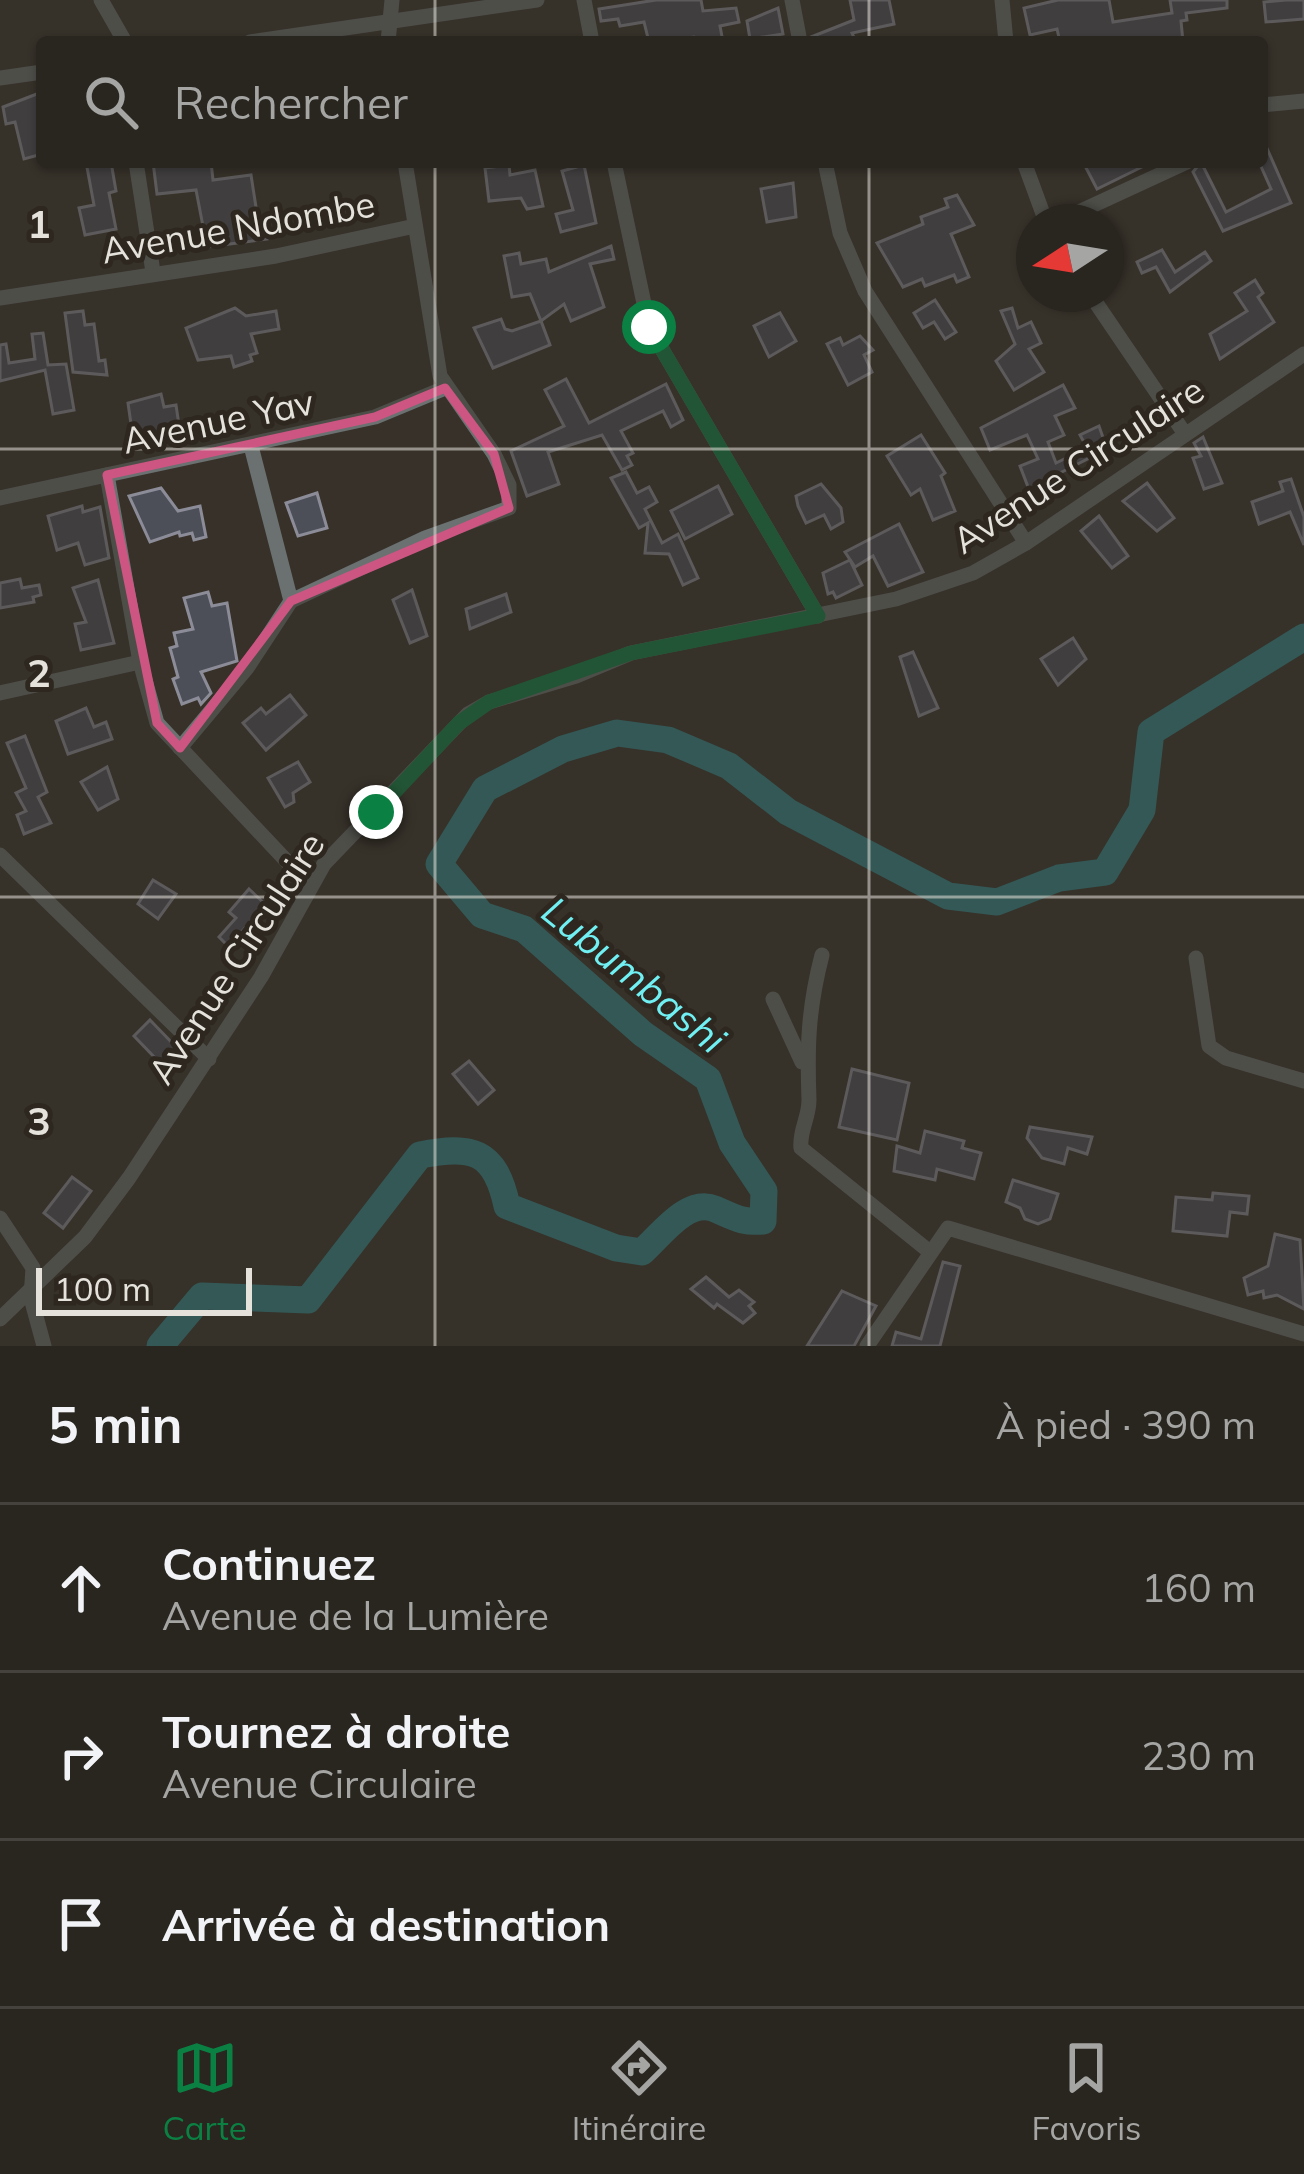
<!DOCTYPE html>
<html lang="fr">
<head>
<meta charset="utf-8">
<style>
	:root { --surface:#29251f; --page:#35312c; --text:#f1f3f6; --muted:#a5a5a4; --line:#45423d; --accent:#0b8043 }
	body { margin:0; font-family:Mulish,sans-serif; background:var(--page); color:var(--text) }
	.compass { position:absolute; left:1016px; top:204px; width:108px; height:108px; border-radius:50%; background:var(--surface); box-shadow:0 3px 9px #0004; rotate:258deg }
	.scale { position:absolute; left:36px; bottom:30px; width:216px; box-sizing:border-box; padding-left:12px; border:6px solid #e5e2dc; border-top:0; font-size:33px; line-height:42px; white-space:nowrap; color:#e5e2dc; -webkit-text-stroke:9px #2d271f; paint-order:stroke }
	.stop { position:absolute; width:36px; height:36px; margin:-27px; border:9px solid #0b8043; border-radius:50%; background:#fff }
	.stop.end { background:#0b8043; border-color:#fff; box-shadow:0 3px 12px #0008 }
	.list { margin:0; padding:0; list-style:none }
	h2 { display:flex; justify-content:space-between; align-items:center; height:156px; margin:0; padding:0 48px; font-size:51px }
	h2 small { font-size:39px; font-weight:400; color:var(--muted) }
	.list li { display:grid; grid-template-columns:78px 1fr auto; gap:36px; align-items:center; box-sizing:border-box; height:168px; padding:0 48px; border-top:3px solid var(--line) }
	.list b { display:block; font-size:45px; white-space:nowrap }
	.list p { margin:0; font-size:39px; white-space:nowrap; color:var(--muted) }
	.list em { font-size:39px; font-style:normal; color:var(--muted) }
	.icon { flex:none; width:66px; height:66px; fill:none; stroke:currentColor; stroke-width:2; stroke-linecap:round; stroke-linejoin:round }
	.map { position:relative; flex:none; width:1304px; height:1346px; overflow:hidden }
	.search { position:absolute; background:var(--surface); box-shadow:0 3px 9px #0004; left:36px; right:36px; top:36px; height:132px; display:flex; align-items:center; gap:30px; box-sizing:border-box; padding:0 42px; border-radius:12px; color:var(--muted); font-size:45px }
	.sheet { height:660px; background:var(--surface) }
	nav { display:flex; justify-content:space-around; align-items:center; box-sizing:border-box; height:168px; border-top:3px solid var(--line); background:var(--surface); font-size:33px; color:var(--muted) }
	nav a { display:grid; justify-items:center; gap:6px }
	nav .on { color:var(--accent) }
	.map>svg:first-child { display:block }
</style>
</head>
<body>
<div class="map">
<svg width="1304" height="1346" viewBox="0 0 1304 1346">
	<rect width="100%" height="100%" fill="#373129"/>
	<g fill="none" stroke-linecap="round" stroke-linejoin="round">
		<path stroke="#2f888b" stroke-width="27" d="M160,1346L202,1296L308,1300L420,1155C471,1145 495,1149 507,1206L616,1248L642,1252C661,1235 688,1197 715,1209C734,1217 742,1223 763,1221L764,1191L732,1143L708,1079L643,1034L524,929L482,915L439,864L485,789L563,749L617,733L668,740L729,766L788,812L948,896L997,902L1059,878L1105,872L1142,810L1151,732L1304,637"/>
	</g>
	<g fill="#4c4e58" stroke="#8b8c97" stroke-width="3">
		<polygon points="656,0 701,0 703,11 736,8 739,22 720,26 723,42 696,42 694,37 649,42 644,22 620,26 618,19 601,21 599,9"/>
		<polygon points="850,0 889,0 894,24 852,33 856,42 812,42 811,37 854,20"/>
		<polygon points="1058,0 1109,0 1113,22 1172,13 1170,0 1227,0 1227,8 1186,13 1187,20 1181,21 1183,42 1060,42 1057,29 1030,35 1024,8"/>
		<polygon points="1286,0 1304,0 1304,19 1266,22 1264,2"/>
		<polygon points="778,8 783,34 750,39 747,21"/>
		<polygon points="42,92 42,154 24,159 15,122 6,124 3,107"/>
		<polygon points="1262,137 1291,203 1223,231 1193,172 1201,162 1226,212 1271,189 1259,162"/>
		<polygon points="86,162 111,162 116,191 109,193 116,229 85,235 79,208 94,205"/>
		<polygon points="153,162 211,162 213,180 251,175 258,220 264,219 267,239 207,247 196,190 157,194"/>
		<polygon points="1083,162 1152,162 1097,189"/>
		<polygon points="509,165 510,175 535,170 543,206 527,209 521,198 489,201 485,168"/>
		<polygon points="584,165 596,223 561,232 556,214 573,210 562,171"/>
		<polygon points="793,183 796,217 767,222 761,189"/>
		<polygon points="957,195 974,225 951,234 969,277 957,282 954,275 925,286 922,279 903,287 877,243 923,224 921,217 948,207 945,199"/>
		<polygon points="611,246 614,259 590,264 604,307 571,321 564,304 541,321 530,294 512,297 504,256 519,253 521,264 546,259 549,272"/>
		<polygon points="1162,250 1175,272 1205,252 1211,261 1170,292 1156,267 1142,273 1137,262"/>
		<polygon points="1255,280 1263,293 1258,297 1274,322 1220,359 1210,334 1247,311 1235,293"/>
		<polygon points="935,300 956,332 945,339 934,322 923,328 914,313"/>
		<polygon points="235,308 246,316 276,311 279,329 251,334 257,353 250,355 252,361 234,367 231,356 198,360 186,328"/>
		<polygon points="1012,308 1018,328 1031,322 1041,343 1029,349 1044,372 1014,390 996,361 1015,344 1001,311"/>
		<polygon points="83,311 85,325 94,324 99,361 105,360 107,375 73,372 65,313"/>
		<polygon points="780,313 796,341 769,357 754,326"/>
		<polygon points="501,319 505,329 512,331 541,321 550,345 493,368 474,328"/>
		<polygon points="43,333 48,365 66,364 74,410 53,414 45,370 0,381 0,345 6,344 9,363 35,359 32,334"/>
		<polygon points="860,336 873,350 864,355 872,372 848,385 827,344 840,338 843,345"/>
		<polygon points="566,379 589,423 666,384 683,420 671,427 663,411 621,431 633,453 627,456 632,465 622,470 602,435 548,452 559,484 527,496 511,451 564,426 545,390"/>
		<polygon points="1063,385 1075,408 1055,416 1064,435 1048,442 1056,463 1087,448 1091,455 1080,435 1099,426 1107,449 1060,473 1062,480 1030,492 1020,466 1038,459 1027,435 990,450 981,428"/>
		<polygon points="161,394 164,407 176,405 180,432 134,445 128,403"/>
		<polygon points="921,435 945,473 941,476 955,511 933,520 920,489 911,495 887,456"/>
		<polygon points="1203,437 1222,483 1204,489 1193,458 1201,456 1194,443"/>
		<polygon points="626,472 637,493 649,487 657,502 645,509 662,543 678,534 698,578 683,585 669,554 645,553 648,523 639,528 611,478"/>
		<polygon points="1291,479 1304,517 1304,545 1290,512 1259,524 1252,502 1283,491 1280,482"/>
		<polygon points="1147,483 1174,518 1157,531 1123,501"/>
		<polygon points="821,484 841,508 843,522 831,529 824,515 806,523 798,506 796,496"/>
		<polygon points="718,486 732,514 685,539 671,511"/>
		<polygon points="161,488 178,511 200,506 206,537 194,540 192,533 180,536 179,532 150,542 129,496"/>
		<polygon points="317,493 327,528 298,536 286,503"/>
		<polygon points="82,506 83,512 100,507 109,558 85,565 78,543 57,550 48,516"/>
		<polygon points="1099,516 1128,556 1112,568 1081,531"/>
		<polygon points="899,524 923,572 888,586 873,556 855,567 845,552"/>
		<polygon points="850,560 862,585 836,598 833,592 828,594 823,573"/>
		<polygon points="20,579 22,588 39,585 41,595 33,597 34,602 0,608 0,583"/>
		<polygon points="98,580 114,643 81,650 75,624 86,622 73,588"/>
		<polygon points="412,590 427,636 410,643 393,600"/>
		<polygon points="208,592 212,606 227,603 237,661 201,672 211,693 201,704 198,698 182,704 173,679 178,677 170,648 177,646 174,633 193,629 184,598"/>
		<polygon points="506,594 511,612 470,629 466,609"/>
		<polygon points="1073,638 1086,659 1058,685 1041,659"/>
		<polygon points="913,652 938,708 919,716 900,657"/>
		<polygon points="290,695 306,715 266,750 243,723 261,708 266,714"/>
		<polygon points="86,708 94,727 106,722 112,739 68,754 56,721"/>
		<polygon points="25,736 47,792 38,797 51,823 24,834 17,815 26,811 16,793 26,788 7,743"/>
		<polygon points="298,762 310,782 293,793 294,802 285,807 268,778"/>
		<polygon points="107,767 118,799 98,810 81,782"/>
		<polygon points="153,880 176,894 158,919 138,904"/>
		<polygon points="249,889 265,904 229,947 219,937 236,918 229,912"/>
		<polygon points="150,1020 177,1048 161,1064 134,1036"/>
		<polygon points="469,1061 494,1090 478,1104 453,1074"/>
		<polygon points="852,1069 909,1083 897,1140 839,1127"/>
		<polygon points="1030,1127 1092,1137 1087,1154 1068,1148 1064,1164 1042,1158 1027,1138"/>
		<polygon points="925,1131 964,1141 962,1148 981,1153 974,1179 937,1169 935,1180 894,1171 897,1146 920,1153"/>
		<polygon points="72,1177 91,1191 63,1228 44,1213"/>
		<polygon points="1013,1180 1058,1194 1050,1219 1038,1224 1025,1219 1020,1208 1006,1202"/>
		<polygon points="1213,1193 1249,1196 1247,1214 1230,1212 1227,1236 1173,1231 1176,1197 1212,1200"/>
		<polygon points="1275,1234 1300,1240 1304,1309 1277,1295 1264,1298 1263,1291 1248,1295 1244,1278 1268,1266"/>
		<polygon points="943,1262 960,1266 940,1346 892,1346 896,1332 921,1339"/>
		<polygon points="706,1277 729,1297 739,1290 754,1302 749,1306 755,1313 743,1323 717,1304 714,1308 691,1289"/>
		<polygon points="842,1291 876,1306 854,1346 807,1346"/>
	</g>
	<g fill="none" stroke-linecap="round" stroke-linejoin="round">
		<g stroke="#6a7170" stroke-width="15">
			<polyline points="101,0 125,42"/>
			<polyline points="584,0 592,42"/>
			<polyline points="792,0 800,42"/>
			<polyline points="1002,0 1006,42"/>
			<polyline points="250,42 537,0"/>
			<polyline points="388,42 392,0"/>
			<polyline points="0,78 42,72"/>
			<polyline points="1262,105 1304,101"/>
			<polyline points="136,162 153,272"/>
			<polyline points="614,162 649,327 818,616"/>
			<polyline points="825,162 840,233 865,291 1026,543"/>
			<polyline points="1024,162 1046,222"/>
			<polyline points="1057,222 1187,162"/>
			<polyline points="1090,294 1185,434"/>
			<polyline points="0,298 276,256 415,226"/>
			<polyline points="251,446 291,601"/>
			<polyline points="107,475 140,662 157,723 310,886"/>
			<polyline points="0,498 375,417 445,388"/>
			<polyline points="0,693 140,662"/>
			<polyline points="180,748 247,668 291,601 425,538 509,508 509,485 494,454 440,376 405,162"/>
			<polyline points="0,855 209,1059"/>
			<path d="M822,955C808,1009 807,1047 809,1100C809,1118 799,1131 801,1148L930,1252"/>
			<polyline points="1196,958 1209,1046 1226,1058 1304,1081"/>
			<polyline points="773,999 802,1062"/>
			<polyline points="0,1218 33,1268 31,1298 44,1346"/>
			<polyline points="0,1319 85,1237 129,1178 261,977 324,864 468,714 489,702 576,676 631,653 896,599 973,573 1026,543 1304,354"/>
			<polyline points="867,1346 948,1228 1304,1334"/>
		</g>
	</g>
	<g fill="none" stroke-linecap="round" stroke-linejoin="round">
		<polyline stroke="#0b8043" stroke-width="15" points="376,812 459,723 489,702 631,653 818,616 649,327"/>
	</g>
	<path d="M0 0H1304V1346H0ZM445,388L494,454L509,508L291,601L180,748L157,723L107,475L375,417Z" fill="#373129" fill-opacity=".55" fill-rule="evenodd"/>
	<path fill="none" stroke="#cc5582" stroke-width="9" stroke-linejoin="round" d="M445,388L494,454L509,508L291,601L180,748L157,723L107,475L375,417Z"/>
	<path fill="none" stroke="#e5e2dc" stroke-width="3" stroke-opacity="0.55" d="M435,0V42M869,0V42M435,162V1346M869,162V1346M0,449H1304M0,897H1304"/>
	<g text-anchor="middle" stroke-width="10" stroke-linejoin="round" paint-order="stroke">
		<g font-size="36" fill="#e5e2dc" stroke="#2d271f">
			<text transform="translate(238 227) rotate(-10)" y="13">Avenue Ndombe</text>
			<text transform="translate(218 421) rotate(-12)" y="13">Avenue Yav</text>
			<text transform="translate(1078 465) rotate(-33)" y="13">Avenue Circulaire</text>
			<text transform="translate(236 958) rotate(-57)" y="13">Avenue Circulaire</text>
		</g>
		<g font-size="39" font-style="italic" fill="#70f0f3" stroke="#2d271f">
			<text transform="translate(634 975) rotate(39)" y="14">Lubumbashi</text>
		</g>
	</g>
	<g font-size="39" text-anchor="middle" font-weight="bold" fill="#e5e2dc" stroke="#2d271f" stroke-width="10" stroke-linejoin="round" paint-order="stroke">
		<text x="39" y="238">1</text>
		<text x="39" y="687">2</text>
		<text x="39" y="1135">3</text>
	</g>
</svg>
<svg class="compass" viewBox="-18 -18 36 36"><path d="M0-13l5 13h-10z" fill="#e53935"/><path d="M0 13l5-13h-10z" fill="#a5a5a4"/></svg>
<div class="scale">100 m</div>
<div class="stop" style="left:649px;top:327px"></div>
<div class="stop end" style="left:376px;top:812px"></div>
<div class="search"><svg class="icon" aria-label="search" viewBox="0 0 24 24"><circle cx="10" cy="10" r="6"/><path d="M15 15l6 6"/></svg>Rechercher</div>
</div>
<section class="sheet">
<h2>5 min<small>À pied · 390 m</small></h2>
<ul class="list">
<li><svg class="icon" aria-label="ahead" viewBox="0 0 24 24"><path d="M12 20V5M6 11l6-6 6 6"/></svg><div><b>Continuez</b><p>Avenue de la Lumière</p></div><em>160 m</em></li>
<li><svg class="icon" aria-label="right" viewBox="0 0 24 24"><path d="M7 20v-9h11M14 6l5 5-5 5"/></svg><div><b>Tournez à droite</b><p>Avenue Circulaire</p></div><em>230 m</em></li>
<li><svg class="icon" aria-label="arrive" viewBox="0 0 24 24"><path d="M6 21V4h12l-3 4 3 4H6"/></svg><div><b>Arrivée à destination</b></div></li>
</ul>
</section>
<nav>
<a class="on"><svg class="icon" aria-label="map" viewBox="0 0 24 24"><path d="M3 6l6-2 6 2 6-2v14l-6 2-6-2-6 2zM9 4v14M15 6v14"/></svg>Carte</a>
<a><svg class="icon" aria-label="directions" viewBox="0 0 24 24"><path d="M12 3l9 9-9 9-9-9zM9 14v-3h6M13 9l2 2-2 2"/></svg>Itinéraire</a>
<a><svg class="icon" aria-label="saved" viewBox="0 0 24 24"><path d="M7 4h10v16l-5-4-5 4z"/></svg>Favoris</a>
</nav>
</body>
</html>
